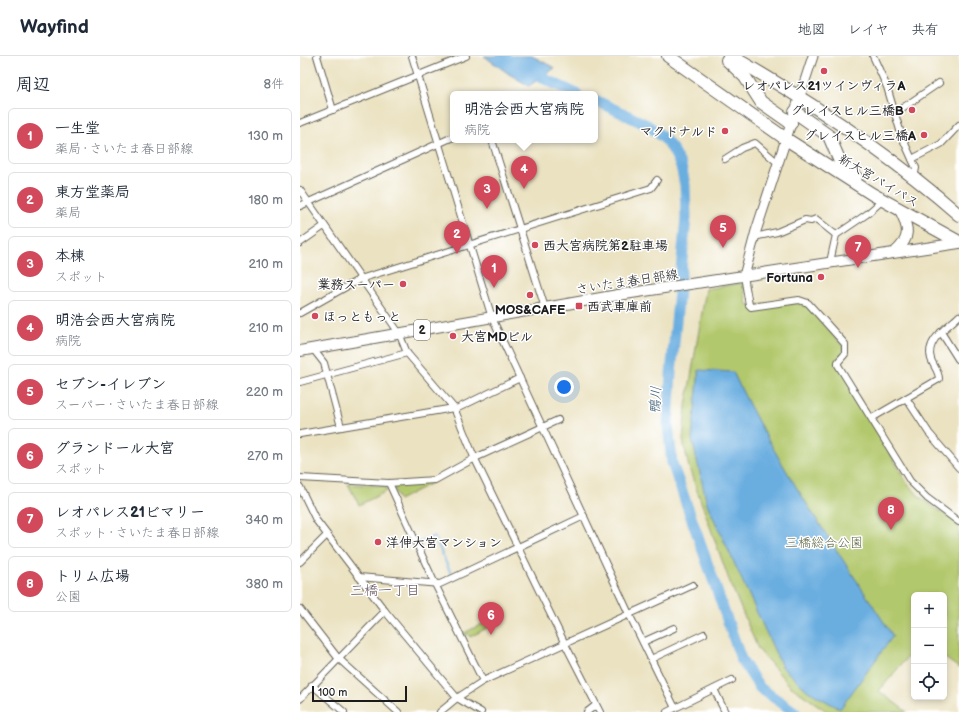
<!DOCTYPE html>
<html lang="ja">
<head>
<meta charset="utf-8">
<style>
	:root { --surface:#fff; --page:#f6f6f7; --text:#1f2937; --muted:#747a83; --line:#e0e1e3; --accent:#d1495b }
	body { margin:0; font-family:"Balsamiq Sans","Klee One",sans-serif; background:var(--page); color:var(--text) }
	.controls { position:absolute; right:12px; bottom:12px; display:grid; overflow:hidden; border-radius:6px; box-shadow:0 2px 6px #0003 }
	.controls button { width:36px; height:36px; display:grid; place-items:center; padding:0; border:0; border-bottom:1px solid var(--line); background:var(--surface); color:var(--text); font:20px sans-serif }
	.scale { position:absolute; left:12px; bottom:10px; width:95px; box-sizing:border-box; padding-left:4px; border:2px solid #1c1c1c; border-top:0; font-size:11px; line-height:14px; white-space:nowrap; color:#1c1c1c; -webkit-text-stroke:3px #fff; paint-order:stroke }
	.you { position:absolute; left:264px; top:331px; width:14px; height:14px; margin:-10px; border:3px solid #fff; border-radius:50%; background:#1a73e8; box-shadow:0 0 0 6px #1a73e833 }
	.badge { display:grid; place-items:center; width:26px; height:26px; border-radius:50%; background:var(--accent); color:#fff; font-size:13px; font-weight:700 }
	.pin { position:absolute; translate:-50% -33px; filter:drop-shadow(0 1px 2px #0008) }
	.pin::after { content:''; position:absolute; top:21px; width:14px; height:12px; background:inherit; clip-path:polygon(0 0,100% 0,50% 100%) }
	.popup { position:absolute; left:150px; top:35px; width:148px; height:52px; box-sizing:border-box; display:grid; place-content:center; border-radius:6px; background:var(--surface); filter:drop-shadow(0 1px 3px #0005); font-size:13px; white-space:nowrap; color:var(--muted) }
	.popup b { font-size:15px; color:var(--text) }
	.popup::after { content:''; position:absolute; left:50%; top:100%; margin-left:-8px; border:8px solid transparent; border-top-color:var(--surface) }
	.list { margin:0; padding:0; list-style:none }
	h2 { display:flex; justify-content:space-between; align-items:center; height:52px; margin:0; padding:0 16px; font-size:17px }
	h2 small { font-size:13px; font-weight:400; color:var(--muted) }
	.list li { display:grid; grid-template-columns:26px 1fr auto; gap:12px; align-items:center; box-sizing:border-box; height:56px; margin:0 8px 8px; padding:0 8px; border:1px solid var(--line); border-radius:6px }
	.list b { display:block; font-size:15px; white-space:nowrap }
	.list p { margin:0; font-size:13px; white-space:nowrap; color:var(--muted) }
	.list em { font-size:13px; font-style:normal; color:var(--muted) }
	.icon { flex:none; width:22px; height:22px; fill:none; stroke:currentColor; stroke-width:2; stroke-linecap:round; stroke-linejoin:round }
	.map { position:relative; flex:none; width:659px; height:656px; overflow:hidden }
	header { display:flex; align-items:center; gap:24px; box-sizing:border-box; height:56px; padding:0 20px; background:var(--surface); border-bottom:1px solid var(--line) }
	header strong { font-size:19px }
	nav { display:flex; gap:22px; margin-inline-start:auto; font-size:14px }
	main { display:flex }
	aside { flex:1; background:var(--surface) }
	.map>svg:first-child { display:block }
</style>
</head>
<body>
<header>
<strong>Wayfind</strong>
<nav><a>地図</a><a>レイヤ</a><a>共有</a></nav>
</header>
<main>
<aside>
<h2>周辺<small>8件</small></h2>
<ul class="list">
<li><span class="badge">1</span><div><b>一生堂</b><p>薬局 · さいたま春日部線</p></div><em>130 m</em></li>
<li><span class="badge">2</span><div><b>東方堂薬局</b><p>薬局</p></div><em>180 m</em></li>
<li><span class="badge">3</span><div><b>本棟</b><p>スポット</p></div><em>210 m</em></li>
<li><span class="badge">4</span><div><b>明浩会西大宮病院</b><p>病院</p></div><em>210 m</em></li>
<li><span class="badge">5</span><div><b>セブン-イレブン</b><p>スーパー · さいたま春日部線</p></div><em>220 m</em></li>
<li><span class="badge">6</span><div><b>グランドール大宮</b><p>スポット</p></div><em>270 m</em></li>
<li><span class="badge">7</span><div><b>レオパレス21ビマリー</b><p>スポット · さいたま春日部線</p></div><em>340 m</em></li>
<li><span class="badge">8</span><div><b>トリム広場</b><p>公園</p></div><em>380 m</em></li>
</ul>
</aside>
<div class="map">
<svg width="659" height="656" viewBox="0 0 659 656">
	<rect width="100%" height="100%" fill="#fff"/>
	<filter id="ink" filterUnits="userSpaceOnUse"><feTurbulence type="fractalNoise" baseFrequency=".025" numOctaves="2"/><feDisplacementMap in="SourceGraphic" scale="8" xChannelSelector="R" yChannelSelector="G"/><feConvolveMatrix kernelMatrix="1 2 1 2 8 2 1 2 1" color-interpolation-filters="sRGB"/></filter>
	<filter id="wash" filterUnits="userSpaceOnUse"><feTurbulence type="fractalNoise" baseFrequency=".012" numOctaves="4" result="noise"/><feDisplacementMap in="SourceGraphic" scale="16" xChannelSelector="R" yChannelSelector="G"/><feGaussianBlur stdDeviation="0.9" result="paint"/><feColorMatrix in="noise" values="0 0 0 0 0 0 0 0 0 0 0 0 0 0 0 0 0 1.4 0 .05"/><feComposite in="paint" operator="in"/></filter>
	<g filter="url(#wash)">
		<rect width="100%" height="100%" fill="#ebe2c1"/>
		<g fill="#b2c86c" stroke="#677244">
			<polygon points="443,227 447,249 498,247 508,251 543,290 543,297 537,303 607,427 620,441 659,469 659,612 645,602 644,603 644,539 614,539 614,600 610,598 579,635 607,656 528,656 490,630 458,593 429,524 389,412 383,384 386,350 406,233"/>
			<polygon points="135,425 99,444 92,429"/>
			<polygon points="48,428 85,430 87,435 59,449"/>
			<polygon points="198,560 200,565 170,581 168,578 163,580 162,578"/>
		</g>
		<g fill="#6baee0" stroke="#44657e">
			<polygon points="184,0 232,0 255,12 229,30 209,18"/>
			<path d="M399,314L433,316C477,409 537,494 593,580L540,653L508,635L482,611L407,448L392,383Z"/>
		</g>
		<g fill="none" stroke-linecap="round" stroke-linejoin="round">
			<polyline stroke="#6baee0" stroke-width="2" points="120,487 134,480 152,520"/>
			<g stroke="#6baee0" stroke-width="11">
				<polyline points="202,0 225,14 277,38"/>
				<polyline points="295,44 347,69 363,81 373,94 381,110 385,129 386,162 371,318 368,368 372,407 441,603 460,632 495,656"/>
			</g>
		</g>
	</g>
	<g filter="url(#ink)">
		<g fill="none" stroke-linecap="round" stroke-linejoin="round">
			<g stroke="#646156" stroke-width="8">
				<g id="street">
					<polyline points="17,0 33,54"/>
					<polyline points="112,0 192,262 329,558 375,652"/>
					<polyline points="573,0 587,31 602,81 616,112 614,122"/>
					<polyline points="595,57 639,27"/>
					<polyline points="0,67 166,0"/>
					<polyline points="192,84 245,252"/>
					<polyline points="425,103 442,92 455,87 478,107"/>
					<polyline points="612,103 641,88 659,69"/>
					<polyline points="0,134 99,277 107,297 154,352 174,401 265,588 300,656"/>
					<polyline points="0,150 153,81"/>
					<polyline points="454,181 477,176 505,164 511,165 516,163 536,179"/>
					<polyline points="0,187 24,170"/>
					<polyline points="530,206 536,179 567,158 583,144"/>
					<polyline points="444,220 449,249 451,251 499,244 508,247 545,288 545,298 538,306 538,309 610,425 627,442 659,466"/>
					<polyline points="0,257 60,223 351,132 357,124"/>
					<polyline points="641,276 658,303"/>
					<polyline points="13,293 24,307 41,371"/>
					<polyline points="0,326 107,297"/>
					<polyline points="606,342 629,377 659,412"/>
					<polyline points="154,354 220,322"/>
					<path d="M572,362L639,323C639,315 633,310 631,303C625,284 648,271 659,260"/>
					<polyline points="0,378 154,352"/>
					<polyline points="0,422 89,427 135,424 175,402 258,364"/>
					<polyline points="89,427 135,528 183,625"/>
					<polyline points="0,431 16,464 85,555 157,642 181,656"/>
					<polyline points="0,506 27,479"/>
					<polyline points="59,521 140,528 284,460"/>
					<polyline points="0,553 38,602 98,656"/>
					<polyline points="343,586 374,572"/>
					<polyline points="351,603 404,578"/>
					<polyline points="12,629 44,656"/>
					<polyline points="414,633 425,656"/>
					<polyline points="0,643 85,555"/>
					<polyline points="140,656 157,642 183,625 393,529"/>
					<polyline points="287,656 296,649"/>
					<polyline points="367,656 432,624"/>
				</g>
			</g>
			<g stroke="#646156" stroke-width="11">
				<polyline id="secondary" points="444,220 456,175 513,0"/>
			</g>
			<g stroke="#646156" stroke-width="12">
				<g id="primary">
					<path d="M595,196C611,182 609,172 600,154"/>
					<polyline points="0,295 318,239 659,187"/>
				</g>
			</g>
			<g stroke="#646156" stroke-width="14">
				<g id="highway">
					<polyline points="368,0 486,83 572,138 659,186"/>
					<path d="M431,0C509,45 592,100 659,159"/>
					<polyline points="427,4 445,21 461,46 491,67"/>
					<polyline points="495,56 529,80 541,108 556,121"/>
				</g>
			</g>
			<use href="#street" stroke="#fff" stroke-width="6"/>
			<use href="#secondary" stroke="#fff" stroke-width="9"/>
			<use href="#primary" stroke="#fff" stroke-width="10"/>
			<use href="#highway" stroke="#fff" stroke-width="12"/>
		</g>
	</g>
	<g fill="#d1495b" stroke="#fff" stroke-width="1.5">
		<circle cx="524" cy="15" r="4"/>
		<circle cx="612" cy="54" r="4"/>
		<circle cx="425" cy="75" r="4"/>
		<circle cx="624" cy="79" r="4"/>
		<circle cx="235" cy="189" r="4"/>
		<circle cx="521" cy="221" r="4"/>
		<circle cx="103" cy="228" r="4"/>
		<circle cx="230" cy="239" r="4"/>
		<rect x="275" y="246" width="8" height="8" rx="2"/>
		<circle cx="15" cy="260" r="4"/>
		<circle cx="153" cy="280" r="4"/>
		<circle cx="78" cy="486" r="4"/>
	</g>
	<g text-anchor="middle" stroke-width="3" stroke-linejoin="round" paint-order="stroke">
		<rect fill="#fff" stroke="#606060" stroke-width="1" x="114" y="264" width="16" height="20" rx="3"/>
		<g font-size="12" font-weight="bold" fill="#1c1c1c">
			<text x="122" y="278">2</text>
		</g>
		<g font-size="13" font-weight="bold" fill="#1c1c1c" stroke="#fff" text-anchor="end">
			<text x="524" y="34" text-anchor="middle">レオパレス21ツインヴィラA</text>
			<text x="604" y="59">グレイスヒル三橋B</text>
			<text x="417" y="80">マクドナルド</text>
			<text x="616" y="84">グレイスヒル三橋A</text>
			<text x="243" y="194" text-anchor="start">西大宮病院第2駐車場</text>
			<text x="513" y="226">Fortuna</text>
			<text x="95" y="233">業務スーパー</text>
			<text x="287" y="255" text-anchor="start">西武車庫前</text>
			<text x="230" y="258" text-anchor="middle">MOS&amp;CAFE</text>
			<text x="23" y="265" text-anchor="start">ほっともっと</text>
			<text x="161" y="285" text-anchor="start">大宮MDビル</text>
			<text x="86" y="491" text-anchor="start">洋伸大宮マンション</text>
		</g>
		<g font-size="13" fill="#1c1c1c" stroke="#fff">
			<text transform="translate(579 124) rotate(31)" y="5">新大宮バイパス</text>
			<text transform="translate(327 225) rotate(-9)" y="5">さいたま春日部線</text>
		</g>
		<g font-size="13" fill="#58613c" stroke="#fff">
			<text x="524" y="491">三橋総合公園</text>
		</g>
		<g font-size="14" font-style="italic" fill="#405e74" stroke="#fff">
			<text transform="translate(355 344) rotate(-87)" y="5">鴨川</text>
		</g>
		<g font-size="14" fill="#60505a" stroke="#fff">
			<text x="85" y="539">三橋一丁目</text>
		</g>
	</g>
</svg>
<div class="controls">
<button>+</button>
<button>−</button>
<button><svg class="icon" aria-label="locate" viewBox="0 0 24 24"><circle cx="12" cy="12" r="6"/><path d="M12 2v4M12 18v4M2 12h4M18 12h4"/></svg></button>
</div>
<div class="scale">100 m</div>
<div class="you"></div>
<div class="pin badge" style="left:194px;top:232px">1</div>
<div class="pin badge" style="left:157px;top:198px">2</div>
<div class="pin badge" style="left:187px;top:153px">3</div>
<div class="pin badge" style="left:224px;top:133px">4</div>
<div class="popup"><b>明浩会西大宮病院</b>病院</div>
<div class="pin badge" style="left:423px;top:192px">5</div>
<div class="pin badge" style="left:191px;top:579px">6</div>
<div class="pin badge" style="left:558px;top:212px">7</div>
<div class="pin badge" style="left:591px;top:474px">8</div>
</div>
</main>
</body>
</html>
